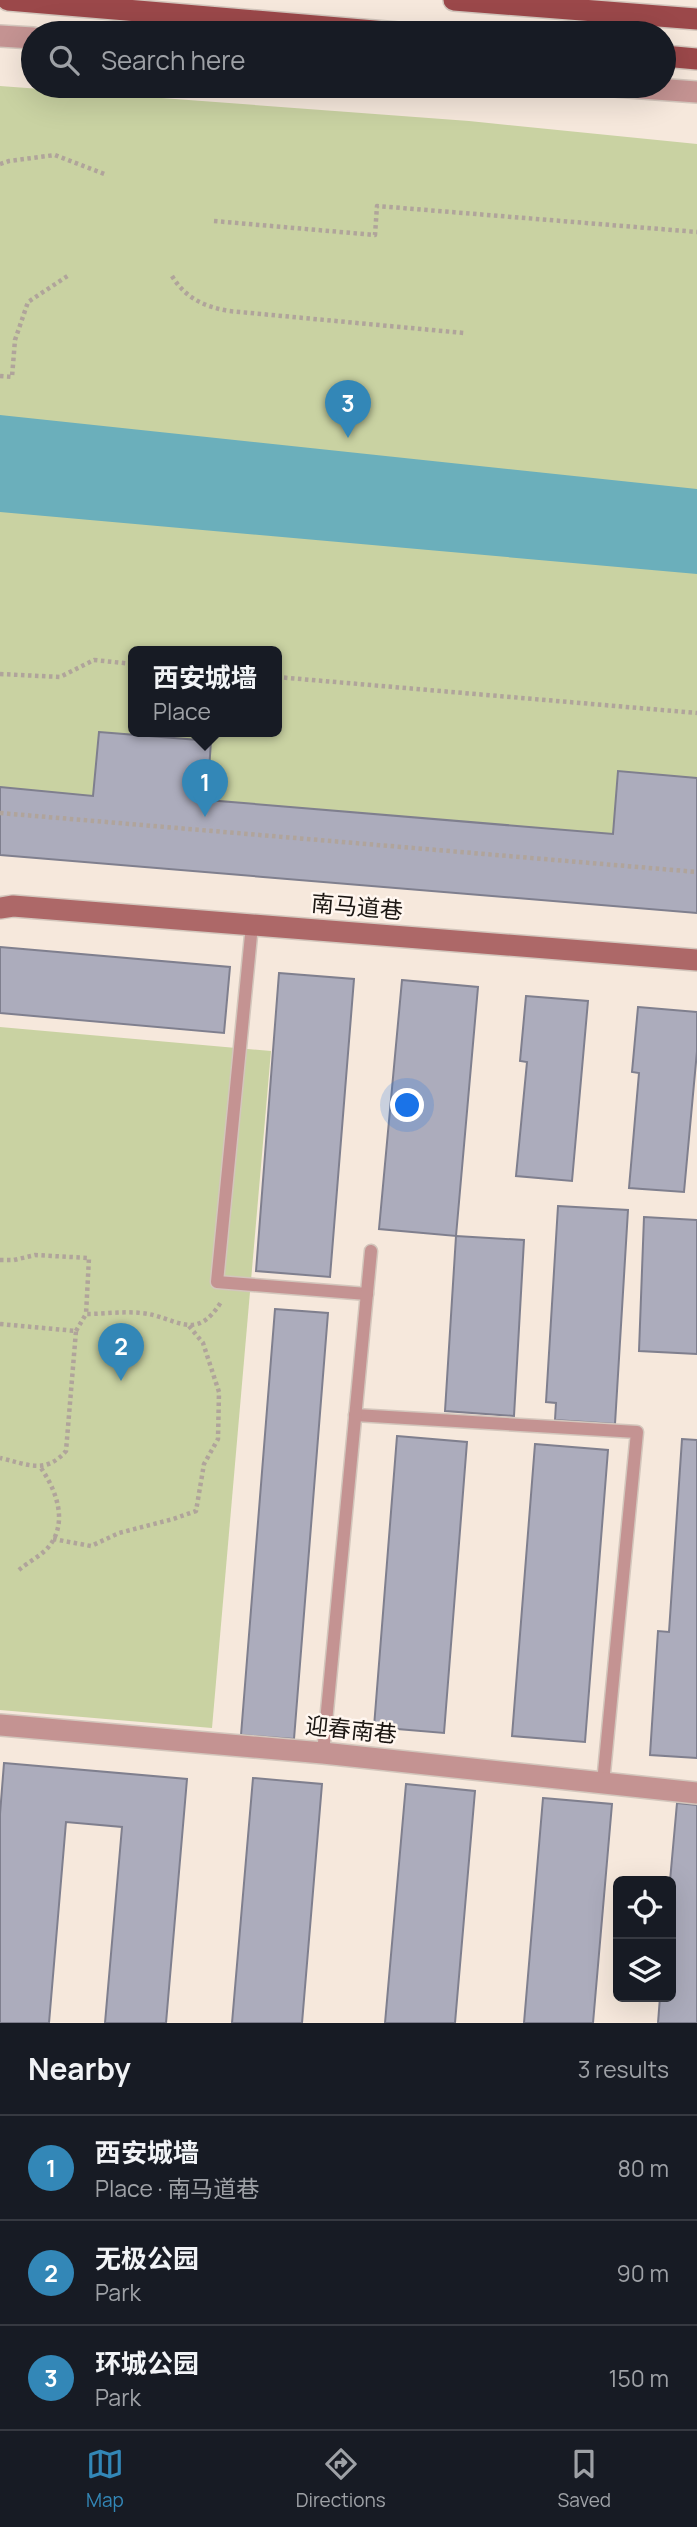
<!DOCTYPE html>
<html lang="en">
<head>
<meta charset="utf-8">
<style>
	:root { --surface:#171b24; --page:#242831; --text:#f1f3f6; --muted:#9ea1a6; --line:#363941; --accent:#3387b7 }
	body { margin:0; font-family:Manrope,"Noto Sans SC",sans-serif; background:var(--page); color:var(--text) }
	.controls { position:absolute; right:21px; bottom:21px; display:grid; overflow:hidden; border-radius:10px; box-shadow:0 7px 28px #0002 }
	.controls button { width:63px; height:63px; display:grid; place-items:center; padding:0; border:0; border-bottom:2px solid var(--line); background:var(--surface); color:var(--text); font:35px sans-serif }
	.you { position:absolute; left:408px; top:1106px; width:24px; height:24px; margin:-18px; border:5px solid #fff; border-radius:50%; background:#1a73e8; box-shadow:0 0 0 10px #1a73e833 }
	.badge { display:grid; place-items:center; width:46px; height:46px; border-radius:50%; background:var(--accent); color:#fff; font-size:23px; font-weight:700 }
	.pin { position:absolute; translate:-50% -58px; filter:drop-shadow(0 2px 4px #0008) }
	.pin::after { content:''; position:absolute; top:37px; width:24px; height:21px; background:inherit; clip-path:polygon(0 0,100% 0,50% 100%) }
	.popup { position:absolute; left:128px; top:646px; width:154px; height:91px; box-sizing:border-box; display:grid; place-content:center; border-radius:10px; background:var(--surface); filter:drop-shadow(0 2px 5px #0005); font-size:23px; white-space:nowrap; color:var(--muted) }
	.popup b { font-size:26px; color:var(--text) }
	.popup::after { content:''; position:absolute; left:50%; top:100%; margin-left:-14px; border:14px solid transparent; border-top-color:var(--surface) }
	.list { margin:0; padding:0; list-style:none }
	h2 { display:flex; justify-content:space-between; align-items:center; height:91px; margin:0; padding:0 28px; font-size:30px }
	h2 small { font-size:23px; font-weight:400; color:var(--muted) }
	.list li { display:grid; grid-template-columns:46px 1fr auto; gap:21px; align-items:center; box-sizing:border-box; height:105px; padding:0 28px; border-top:2px solid var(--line) }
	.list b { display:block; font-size:26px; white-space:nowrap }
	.list p { margin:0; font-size:23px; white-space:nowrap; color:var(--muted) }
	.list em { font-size:23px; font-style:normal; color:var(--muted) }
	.icon { flex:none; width:38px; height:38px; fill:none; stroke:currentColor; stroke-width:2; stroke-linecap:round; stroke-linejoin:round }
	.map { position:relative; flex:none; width:697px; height:2023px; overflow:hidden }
	.search { position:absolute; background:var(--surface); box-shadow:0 7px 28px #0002; left:21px; right:21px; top:21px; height:77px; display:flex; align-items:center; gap:18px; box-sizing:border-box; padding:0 24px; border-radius:38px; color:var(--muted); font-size:26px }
	.sheet { height:406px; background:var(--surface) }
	nav { display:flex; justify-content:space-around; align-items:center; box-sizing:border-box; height:98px; border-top:2px solid var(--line); background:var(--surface); font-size:19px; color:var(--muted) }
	nav a { display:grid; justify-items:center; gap:4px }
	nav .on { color:var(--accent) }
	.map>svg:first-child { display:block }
</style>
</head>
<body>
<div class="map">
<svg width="697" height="2023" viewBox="0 0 697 2023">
	<rect width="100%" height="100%" fill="#f6e8dc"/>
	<g fill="#c9d2a2" fill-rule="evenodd">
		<path d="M0,86L469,121L697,144V778L618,772L613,834L207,800L211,741L99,732L93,796L0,787ZM133,651H277V731H133Z"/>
		<polygon points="0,1027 271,1051 212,1728 0,1710"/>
	</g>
	<polygon fill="#6bafbb" points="0,415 697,489 697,574 0,512"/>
	<g fill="#acacbc" stroke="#7f7f8e" stroke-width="2">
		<polygon points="99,732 211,741 207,800 613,834 618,771 697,778 697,913 0,855 0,787 93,796"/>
		<polygon points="0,947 230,967 224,1033 0,1013"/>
		<polygon points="279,973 354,979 330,1277 256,1271"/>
		<polygon points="402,980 478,987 456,1236 379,1229"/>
		<polygon points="526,996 588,1001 572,1181 516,1176 527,1062 520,1061"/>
		<polygon points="638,1007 697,1012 697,1051 684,1192 629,1188 639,1073 632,1072"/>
		<polygon points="558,1206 628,1210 615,1424 555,1420 556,1403 546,1402"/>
		<polygon points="644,1217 697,1220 697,1354 639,1351"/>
		<polygon points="456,1236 524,1240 514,1416 445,1411"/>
		<polygon points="275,1309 328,1313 294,1739 241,1735"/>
		<polygon points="397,1436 467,1442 444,1733 374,1727"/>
		<polygon points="682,1439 697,1440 697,1758 650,1755 658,1631 669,1632"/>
		<polygon points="535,1444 608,1450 585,1742 512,1736"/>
		<polygon points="4,1763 187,1779 166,2023 105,2023 122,1827 66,1822 49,2023 0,2023 0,1814"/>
		<polygon points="253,1778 322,1784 302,2023 232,2023"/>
		<polygon points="406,1784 475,1791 455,2023 385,2023"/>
		<polygon points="543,1798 612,1804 593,2023 524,2023"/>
		<polygon points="677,1803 697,1805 697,2023 658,2023 660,1997 671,1997 670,1881"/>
	</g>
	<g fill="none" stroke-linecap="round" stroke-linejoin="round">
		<g stroke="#d3c6bc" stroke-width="15">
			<g id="lane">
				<polyline points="252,925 217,1282 367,1294"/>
				<polyline points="355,1415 637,1432 603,1783"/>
				<polyline points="323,1753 371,1251"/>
			</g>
		</g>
		<g stroke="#d3c6bc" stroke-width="24">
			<g id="street">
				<polyline points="0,36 33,38"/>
				<polyline points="615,86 697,92"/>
				<polyline points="0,1725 323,1753 697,1793"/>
			</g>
		</g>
		<g stroke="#d3c6bc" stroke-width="24">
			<polyline id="secondary" points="0,908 13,906 697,960"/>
		</g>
		<g stroke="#d3c6bc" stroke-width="24">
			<g id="primary">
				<polyline points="8,0 398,33"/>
				<polyline points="454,0 697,19"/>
				<polyline points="664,56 697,59"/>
			</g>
		</g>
		<g stroke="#b0a49b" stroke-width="4.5" stroke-dasharray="3.5 3.5" stroke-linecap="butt">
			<polyline points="0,164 9,161 55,155 107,175"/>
			<polyline points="214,221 375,235 377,206 697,232"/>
			<path d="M172,276C185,298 205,307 229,311L464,333"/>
			<polyline points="0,376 12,377 15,340 28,302 69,275"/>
			<polyline points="0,674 60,677 94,660 133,664"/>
			<polyline points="277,677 697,713"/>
			<polyline points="0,813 697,872"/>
			<polyline points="0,1260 14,1260 35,1255 89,1258 86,1314"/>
			<path d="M0,1324L76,1331L66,1451C45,1475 27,1464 0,1458"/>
			<path d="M76,1331L86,1314C104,1314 123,1311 141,1313C176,1316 195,1344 221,1302"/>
			<polyline points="53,1539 91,1546 119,1533 173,1519 196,1511 204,1464 218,1439 219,1392 203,1343 189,1326"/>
			<path d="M19,1570C28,1562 43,1555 50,1545C68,1521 56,1490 41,1468"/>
		</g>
		<use href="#lane" stroke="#c49392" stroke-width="12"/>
		<use href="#street" stroke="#c49392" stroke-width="21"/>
		<use href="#secondary" stroke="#ad6868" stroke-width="21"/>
		<use href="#primary" stroke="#9b484a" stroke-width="21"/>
	</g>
	<g text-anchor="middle" stroke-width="5" stroke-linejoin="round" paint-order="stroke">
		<g font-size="23" fill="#1b1612" stroke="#fff6ef">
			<text transform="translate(357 907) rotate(5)" y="8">南马道巷</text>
			<text transform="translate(351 1730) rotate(6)" y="8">迎春南巷</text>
		</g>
	</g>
</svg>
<div class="controls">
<button><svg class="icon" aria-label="locate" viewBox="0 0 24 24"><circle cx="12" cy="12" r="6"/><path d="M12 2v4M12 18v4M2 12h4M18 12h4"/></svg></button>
<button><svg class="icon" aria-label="layers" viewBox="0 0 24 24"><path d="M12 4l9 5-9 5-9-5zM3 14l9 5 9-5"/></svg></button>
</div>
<div class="you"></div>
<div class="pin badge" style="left:205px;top:817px">1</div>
<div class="popup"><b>西安城墙</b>Place</div>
<div class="pin badge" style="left:121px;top:1381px">2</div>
<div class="pin badge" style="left:348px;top:438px">3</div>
<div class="search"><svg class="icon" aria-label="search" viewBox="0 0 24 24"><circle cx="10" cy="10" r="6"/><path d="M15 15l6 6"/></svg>Search here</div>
</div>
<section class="sheet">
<h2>Nearby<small>3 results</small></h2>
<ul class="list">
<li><span class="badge">1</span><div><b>西安城墙</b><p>Place · 南马道巷</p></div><em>80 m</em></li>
<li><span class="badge">2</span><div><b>无极公园</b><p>Park</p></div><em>90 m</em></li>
<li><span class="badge">3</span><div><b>环城公园</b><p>Park</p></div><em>150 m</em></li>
</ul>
</section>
<nav>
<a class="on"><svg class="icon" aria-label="map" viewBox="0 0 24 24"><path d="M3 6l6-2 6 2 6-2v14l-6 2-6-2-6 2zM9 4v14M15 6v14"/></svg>Map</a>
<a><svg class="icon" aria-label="directions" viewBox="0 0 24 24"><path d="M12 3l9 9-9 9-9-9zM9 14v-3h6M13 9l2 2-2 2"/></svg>Directions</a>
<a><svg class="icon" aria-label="saved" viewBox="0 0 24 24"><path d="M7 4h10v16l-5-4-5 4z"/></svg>Saved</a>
</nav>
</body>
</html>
